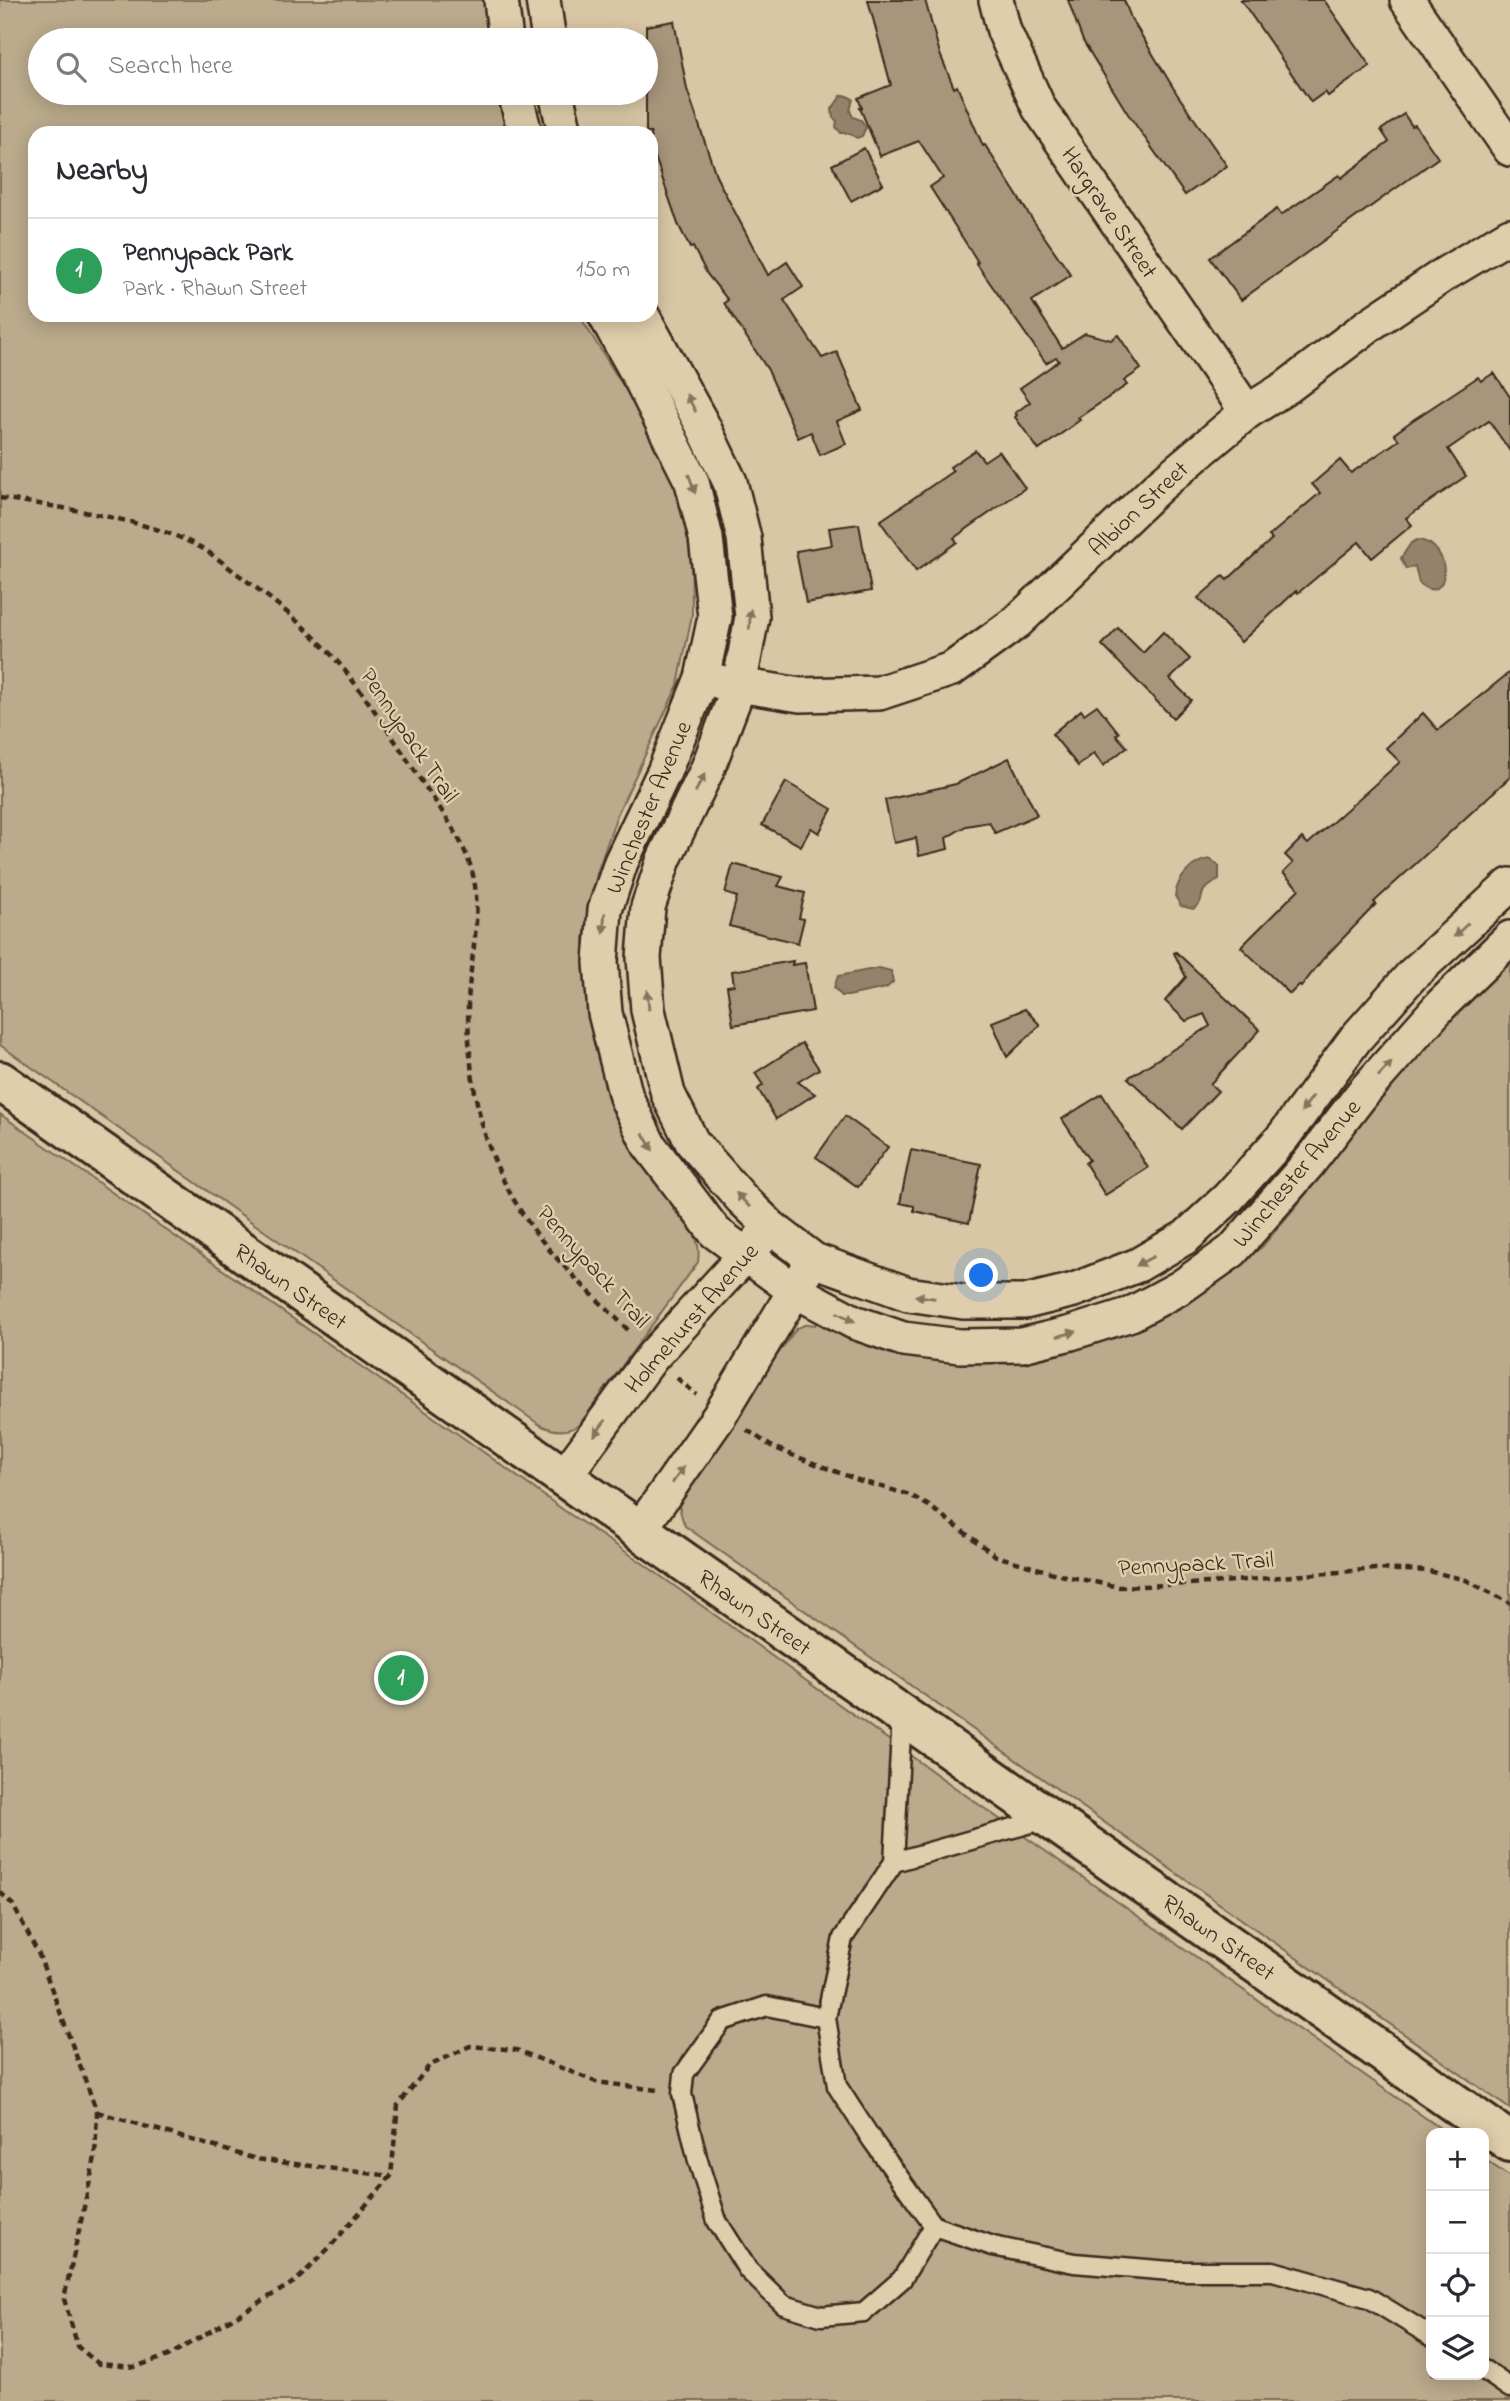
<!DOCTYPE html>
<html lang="en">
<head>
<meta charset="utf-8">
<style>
	:root { --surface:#fff; --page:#f2f2f3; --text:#2b2b33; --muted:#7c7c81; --line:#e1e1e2; --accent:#1f6fb2 }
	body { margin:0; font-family:"Indie Flower",sans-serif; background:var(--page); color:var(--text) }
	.controls { position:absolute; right:21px; bottom:21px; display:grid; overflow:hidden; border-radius:14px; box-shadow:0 4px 18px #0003 }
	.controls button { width:63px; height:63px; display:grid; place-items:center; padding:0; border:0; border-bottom:2px solid var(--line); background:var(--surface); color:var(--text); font:35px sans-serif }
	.you { position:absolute; left:982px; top:1276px; width:24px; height:24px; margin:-18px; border:5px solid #fff; border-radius:50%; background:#1a73e8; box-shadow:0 0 0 10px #1a73e833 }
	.badge { display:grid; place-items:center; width:46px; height:46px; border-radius:50%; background:var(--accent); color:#fff; font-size:23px; font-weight:700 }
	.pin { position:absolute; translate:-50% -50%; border:4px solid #fff; box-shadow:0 2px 7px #0006 }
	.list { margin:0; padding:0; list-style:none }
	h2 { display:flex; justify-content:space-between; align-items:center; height:91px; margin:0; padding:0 28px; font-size:30px }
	h2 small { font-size:23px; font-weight:400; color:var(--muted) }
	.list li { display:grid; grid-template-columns:46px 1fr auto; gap:21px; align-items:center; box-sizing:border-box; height:105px; padding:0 28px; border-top:2px solid var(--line) }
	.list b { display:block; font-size:26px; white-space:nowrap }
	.list p { margin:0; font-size:23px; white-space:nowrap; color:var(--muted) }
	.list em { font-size:23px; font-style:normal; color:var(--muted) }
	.icon { flex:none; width:38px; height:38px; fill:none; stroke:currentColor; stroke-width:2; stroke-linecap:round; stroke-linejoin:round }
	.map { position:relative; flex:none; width:1510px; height:2401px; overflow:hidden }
	.search { position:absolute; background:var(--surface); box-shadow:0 4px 18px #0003; left:28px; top:28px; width:630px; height:77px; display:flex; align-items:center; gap:18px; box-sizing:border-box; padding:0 24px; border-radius:38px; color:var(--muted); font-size:26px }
	.panel { position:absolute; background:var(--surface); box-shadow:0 4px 18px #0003; left:28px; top:126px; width:630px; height:196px; border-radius:21px }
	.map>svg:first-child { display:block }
</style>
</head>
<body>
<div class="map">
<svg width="1510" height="2401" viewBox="0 0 1510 2401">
	<rect width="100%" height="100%" fill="#d8c6a5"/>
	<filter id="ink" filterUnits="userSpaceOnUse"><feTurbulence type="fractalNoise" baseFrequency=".0143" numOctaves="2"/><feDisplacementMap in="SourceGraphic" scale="14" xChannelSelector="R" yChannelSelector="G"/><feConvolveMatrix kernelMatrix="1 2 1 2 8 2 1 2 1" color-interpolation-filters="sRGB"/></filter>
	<g filter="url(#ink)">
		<g fill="#bbaa8c" stroke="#7b6a55" stroke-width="2">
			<path d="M0,0H485L489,40H40V93H498L508,133H35V315H579L653,434L670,468L691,531L692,615L678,685L617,815L597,873L584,939L589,1015L608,1094L629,1144L652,1179L675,1206L673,1209C689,1228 702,1235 698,1262L579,1425C566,1433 552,1431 540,1425L0,1045Z"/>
			<path d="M1510,955V2109L685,1526C680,1514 678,1504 678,1490L797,1328L808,1324L815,1325L817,1322L828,1329L925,1355L1145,1325L1159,1318L1262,1247L1302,1199L1372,1105Z"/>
			<polygon points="0,1114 475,1446 565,1511 641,1562 964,1794 1447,2133 1431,2133 1431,2375 1484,2375 1484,2159 1510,2177 1510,2401 0,2401"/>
		</g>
		<g fill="#94826a" stroke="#705f4c" stroke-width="2">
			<polygon points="845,95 853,99 850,111 853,117 861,120 866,127 862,136 857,138 848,133 841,133 836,127 837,121 833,118 832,109 841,96"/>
			<path d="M1417,540C1456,543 1449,610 1419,583L1415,566L1406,569L1401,558L1411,543Z"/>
			<path d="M1210,859L1219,866V879L1204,890C1200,899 1203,903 1193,909L1181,906L1175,896C1177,879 1192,861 1210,859Z"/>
			<polygon points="879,968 891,971 893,982 886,988 848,996 842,996 834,988 838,976"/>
		</g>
		<g fill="#a8967c" stroke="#3b2a1e" stroke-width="2">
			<polygon points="868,0 925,0 940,54 954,88 957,86 983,146 985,145 1030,216 1071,275 1032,301 1062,348 1085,333 1111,340 1118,335 1141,369 1124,381 1127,385 1078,418 1080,420 1039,450 1015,417 1017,415 1015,413 1030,402 1020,388 1059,361 1056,357 1046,363 976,263 978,262 930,187 943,178 919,141 880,156 860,108 862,108 858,98 891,85"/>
			<polygon points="1068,0 1124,0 1131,18 1177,94 1227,166 1185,195 1128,114 1083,41"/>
			<polygon points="1241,0 1324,0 1370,66 1328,96 1325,92 1311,102"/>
			<polygon points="674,21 687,89 717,178 768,275 787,262 803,287 784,300 822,358 837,352 862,410 837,421 846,444 820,455 811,432 798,438 768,370 724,303 728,300 707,274 693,247 690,248 678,224 651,145 651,133 647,133 646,130 646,26"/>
			<polygon points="1404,114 1412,126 1415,125 1438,158 1241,300 1210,258 1277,209 1281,215 1339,175 1341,178 1389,142 1381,130"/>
			<polygon points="864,148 883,184 851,201 832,165"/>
			<polygon points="1494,373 1510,397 1510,451 1489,421 1448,449 1466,476 1406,518 1412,525 1372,558 1359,542 1298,593 1296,591 1241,642 1198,598 1223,576 1227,580 1272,539 1269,536 1320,493 1312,484 1340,460 1351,473 1399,440 1394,434 1413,420 1478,377 1481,381"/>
			<polygon points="975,450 984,461 999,451 1025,488 954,538 957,542 916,571 880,521 953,471 950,467"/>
			<polygon points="859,524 871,591 806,603 796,551 832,545 829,528"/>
			<polygon points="1118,628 1143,653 1163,632 1190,659 1170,679 1191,700 1173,718 1102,645"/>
			<polygon points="1510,672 1510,777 1374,902 1376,904 1323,959 1301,987 1299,985 1290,994 1241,947 1299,889 1283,873 1293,863 1285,855 1302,838 1308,844 1400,762 1386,748 1423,713 1438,730"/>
			<polygon points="1097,705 1119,733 1116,735 1127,747 1103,766 1094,753 1078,766 1052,734 1081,710 1084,714"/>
			<polygon points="1009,758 1037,815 995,833 989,822 966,826 946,838 948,849 919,856 916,838 894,843 885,800 956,784"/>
			<polygon points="786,782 832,809 819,833 811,828 801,846 762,825"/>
			<polygon points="733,864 783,877 778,886 805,893 799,918 804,919 798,943 729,926 737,897 725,893"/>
			<polygon points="1176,952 1260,1030 1210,1084 1218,1091 1182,1129 1128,1078 1210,1026 1204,1014 1186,1021 1165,1001 1186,977 1174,953"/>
			<polygon points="793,961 792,965 805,963 813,1011 733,1025 727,986 734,985 732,971"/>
			<polygon points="1025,1009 1040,1025 1007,1057 992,1022"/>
			<polygon points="802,1043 819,1069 798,1082 815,1094 776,1119 758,1089 763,1085 755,1073"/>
			<polygon points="1102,1094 1148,1168 1105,1195 1085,1163 1089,1160 1062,1119"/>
			<polygon points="845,1116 888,1147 858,1187 816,1157"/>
			<polygon points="911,1150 981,1164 969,1223 914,1211 914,1206 900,1203"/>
		</g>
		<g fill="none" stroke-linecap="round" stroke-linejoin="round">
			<g stroke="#3b2a1e" stroke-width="23">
				<g id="lane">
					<polyline points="894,1862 1045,1819"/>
					<polyline points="826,2018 767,2006 722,2021 684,2074 682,2094 698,2161 717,2221 748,2270 784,2305 821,2316 864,2312 902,2279 934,2226 872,2140 837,2086 826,2018 843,1938 894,1862 902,1715"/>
					<polyline points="934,2226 993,2246 1074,2263 1171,2271 1273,2271 1369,2298 1431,2336"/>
					<polyline points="1484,2370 1510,2388"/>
				</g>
			</g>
			<g stroke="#3b2a1e" stroke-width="38">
				<g id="street">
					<polyline points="501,0 506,40"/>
					<polyline points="543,0 549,40"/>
					<polyline points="996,0 1004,31 1039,108 1247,412"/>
					<polyline points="1407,0 1510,149"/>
					<polyline points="515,93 525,133"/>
					<polyline points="556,93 565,133"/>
					<polyline points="605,315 640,378 692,482 706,538 715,617 702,678 664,772 621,862 605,910 601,962 605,1013 626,1097 649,1145 715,1232 794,1290 854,1322 903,1339 960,1346 1022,1345 1071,1333 1131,1314 1181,1287 1232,1251 1308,1164 1362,1094 1441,1005 1510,938"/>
					<polyline points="642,315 702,424 730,482 744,538 752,617 739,686 707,770 664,859 648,907 644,958 648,1010 668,1094 692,1142 742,1199 771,1227 814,1260 908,1294 963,1302 1025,1302 1074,1290 1138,1265 1186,1237 1228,1198 1283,1137 1356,1038 1412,975 1510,885"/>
					<polyline points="720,682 800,695 879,693 952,669 1017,622 1159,486 1247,412 1287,387 1369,325 1445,274 1510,235"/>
					<polyline points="563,1478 652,1357 760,1239"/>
					<polyline points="639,1531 720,1415 806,1272"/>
				</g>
			</g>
			<g stroke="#3b2a1e" stroke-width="44">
				<polyline id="secondary" points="0,1081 1510,2142"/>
			</g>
			<g stroke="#3b2a1e" stroke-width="4.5" stroke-dasharray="7 5" stroke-linecap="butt">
				<path d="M0,498C58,507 145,519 196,545C211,552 225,565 239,575C277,603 316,634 346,672C372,705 395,741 418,776C438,806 462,836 472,871C484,916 468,965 468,1010C469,1096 485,1167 539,1237C566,1272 600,1301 631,1333"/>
				<polyline points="677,1378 697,1395"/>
				<polyline points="747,1430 771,1446 792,1455 861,1481 910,1495 929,1506 996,1556 1060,1575 1119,1587 1210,1583 1376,1569 1429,1571 1466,1580 1510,1603"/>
				<polyline points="0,1892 13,1905 39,1955 97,2112 95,2157 64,2299 78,2347 99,2364 134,2367 168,2356 296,2281 329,2248 391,2176 398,2105 429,2066 470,2046 517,2050 596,2082 657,2090"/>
				<polyline points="97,2112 256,2159 391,2176"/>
			</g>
			<use href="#lane" stroke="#dfcdab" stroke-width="18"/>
			<use href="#street" stroke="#dfcdab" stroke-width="33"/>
			<use href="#secondary" stroke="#dfcdab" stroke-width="38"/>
		</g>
		<defs><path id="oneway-solid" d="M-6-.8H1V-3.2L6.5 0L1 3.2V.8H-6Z" transform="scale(1.75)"/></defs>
		<g fill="#85735d">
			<use href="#oneway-solid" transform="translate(691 403) rotate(-118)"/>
			<use href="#oneway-solid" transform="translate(692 484) rotate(71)"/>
			<use href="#oneway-solid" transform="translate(750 619) rotate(-86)"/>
			<use href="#oneway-solid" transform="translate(700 783) rotate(-63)"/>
			<use href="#oneway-solid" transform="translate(604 923) rotate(94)"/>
			<use href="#oneway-solid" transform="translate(1461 930) rotate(137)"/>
			<use href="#oneway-solid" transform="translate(648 1000) rotate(-95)"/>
			<use href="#oneway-solid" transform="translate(1385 1069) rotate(-48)"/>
			<use href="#oneway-solid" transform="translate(1307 1104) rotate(126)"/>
			<use href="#oneway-solid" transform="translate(648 1142) rotate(60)"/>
			<use href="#oneway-solid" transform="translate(743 1200) rotate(-134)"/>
			<use href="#oneway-solid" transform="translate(1145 1261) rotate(151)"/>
			<use href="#oneway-solid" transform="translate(925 1297) rotate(-172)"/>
			<use href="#oneway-solid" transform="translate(846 1317) rotate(27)"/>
			<use href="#oneway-solid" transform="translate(1067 1334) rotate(-15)"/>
			<use href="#oneway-solid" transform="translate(600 1428) rotate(126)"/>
			<use href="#oneway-solid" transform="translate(678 1475) rotate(-55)"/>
		</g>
	</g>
	<g text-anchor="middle" stroke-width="5" stroke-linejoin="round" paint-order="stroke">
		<g font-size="24" fill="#3b2a1e" stroke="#dfcdab">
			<text transform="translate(1110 212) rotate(56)" y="8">Hargrave Street</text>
			<text transform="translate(1138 508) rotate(-43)" y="8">Albion Street</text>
			<text transform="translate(410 735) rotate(56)" y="8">Pennypack Trail</text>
			<text transform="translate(648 807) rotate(-67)" y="8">Winchester Avenue</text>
			<text transform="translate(1296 1173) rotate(-50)" y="8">Winchester Avenue</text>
			<text transform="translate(594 1266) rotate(48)" y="8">Pennypack Trail</text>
			<text transform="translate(291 1286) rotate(35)" y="8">Rhawn Street</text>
			<text transform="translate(691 1318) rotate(-49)" y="8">Holmehurst Avenue</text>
			<text transform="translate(1196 1563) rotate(-3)" y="8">Pennypack Trail</text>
			<text transform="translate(755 1612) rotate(35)" y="8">Rhawn Street</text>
			<text transform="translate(1219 1937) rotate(35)" y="8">Rhawn Street</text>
		</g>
	</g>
</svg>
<div class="controls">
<button>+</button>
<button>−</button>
<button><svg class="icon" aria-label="locate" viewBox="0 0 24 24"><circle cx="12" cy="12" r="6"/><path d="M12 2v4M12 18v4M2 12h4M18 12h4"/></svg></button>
<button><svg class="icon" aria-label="layers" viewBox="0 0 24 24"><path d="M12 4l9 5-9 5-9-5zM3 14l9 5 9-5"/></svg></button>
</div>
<div class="you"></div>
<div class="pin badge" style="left:401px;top:1678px;background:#2e9e5b">1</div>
<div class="search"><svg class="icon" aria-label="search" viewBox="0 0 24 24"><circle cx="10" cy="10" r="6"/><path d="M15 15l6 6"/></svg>Search here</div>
<section class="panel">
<h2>Nearby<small></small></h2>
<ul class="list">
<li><span class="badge" style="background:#2e9e5b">1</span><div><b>Pennypack Park</b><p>Park · Rhawn Street</p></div><em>150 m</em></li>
</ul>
</section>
</div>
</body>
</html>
